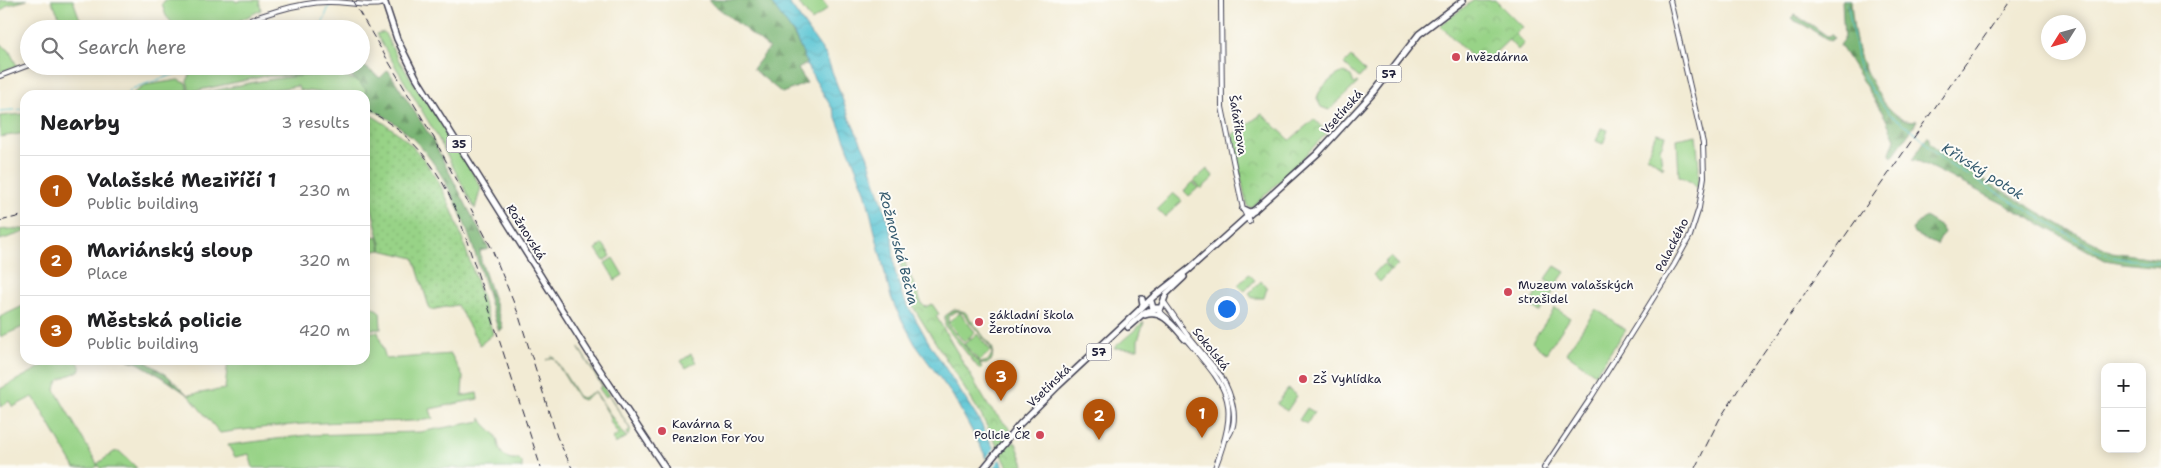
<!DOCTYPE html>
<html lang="en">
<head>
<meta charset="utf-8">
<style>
	:root { --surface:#fff; --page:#f2f2f2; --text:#202124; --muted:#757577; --line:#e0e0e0; --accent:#b45309 }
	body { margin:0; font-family:"Shantell Sans",sans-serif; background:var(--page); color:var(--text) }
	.controls { position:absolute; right:15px; bottom:15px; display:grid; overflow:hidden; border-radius:10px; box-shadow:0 2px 12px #0003 }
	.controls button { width:45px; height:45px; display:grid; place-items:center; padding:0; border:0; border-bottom:1px solid var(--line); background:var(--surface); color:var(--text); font:25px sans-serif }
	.compass { position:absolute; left:2041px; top:15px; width:45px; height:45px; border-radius:50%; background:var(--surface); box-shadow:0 2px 12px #0003; rotate:233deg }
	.you { position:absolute; left:1226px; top:308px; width:18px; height:18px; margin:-12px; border:4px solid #fff; border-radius:50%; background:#1a73e8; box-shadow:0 0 0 8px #1a73e833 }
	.badge { display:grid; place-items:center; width:32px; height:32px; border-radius:50%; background:var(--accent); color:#fff; font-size:16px; font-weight:700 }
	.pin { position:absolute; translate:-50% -41px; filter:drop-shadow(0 1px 2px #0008) }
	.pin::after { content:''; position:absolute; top:26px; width:18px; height:15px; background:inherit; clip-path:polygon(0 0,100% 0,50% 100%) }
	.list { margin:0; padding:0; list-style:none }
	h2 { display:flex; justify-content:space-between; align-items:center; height:65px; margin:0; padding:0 20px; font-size:21px }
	h2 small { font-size:16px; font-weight:400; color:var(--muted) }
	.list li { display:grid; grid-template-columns:32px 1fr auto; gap:15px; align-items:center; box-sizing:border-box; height:70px; padding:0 20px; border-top:1px solid var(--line) }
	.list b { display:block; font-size:19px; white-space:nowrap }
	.list p { margin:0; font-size:16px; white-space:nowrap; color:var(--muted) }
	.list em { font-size:16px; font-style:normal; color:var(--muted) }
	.icon { flex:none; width:28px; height:28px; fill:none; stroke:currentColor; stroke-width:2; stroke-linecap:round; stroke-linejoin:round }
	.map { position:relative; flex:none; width:2161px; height:468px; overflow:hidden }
	.search { position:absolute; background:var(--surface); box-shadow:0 2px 12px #0003; left:20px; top:20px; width:350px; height:55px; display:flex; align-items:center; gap:12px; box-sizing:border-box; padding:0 18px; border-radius:28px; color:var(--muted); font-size:19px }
	.panel { position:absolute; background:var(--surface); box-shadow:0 2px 12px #0003; left:20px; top:90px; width:350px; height:275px; border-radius:15px }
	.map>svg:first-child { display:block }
</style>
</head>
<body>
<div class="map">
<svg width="2161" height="468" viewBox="0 0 2161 468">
	<defs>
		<pattern id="forest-firs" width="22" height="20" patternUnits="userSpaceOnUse" patternTransform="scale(1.25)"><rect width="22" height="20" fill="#7ab574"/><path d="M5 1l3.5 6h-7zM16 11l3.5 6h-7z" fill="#649360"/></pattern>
		<pattern id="park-crowns" width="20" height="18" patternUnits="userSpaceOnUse" patternTransform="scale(1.25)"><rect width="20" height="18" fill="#98d387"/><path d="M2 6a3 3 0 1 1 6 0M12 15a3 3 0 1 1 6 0" fill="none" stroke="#83b575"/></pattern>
		<pattern id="garden-dots" width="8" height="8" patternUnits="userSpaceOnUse" patternTransform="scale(1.25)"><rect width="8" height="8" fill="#98d387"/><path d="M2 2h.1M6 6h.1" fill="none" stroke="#83b575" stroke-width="1.8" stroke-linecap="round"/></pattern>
		<pattern id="water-waves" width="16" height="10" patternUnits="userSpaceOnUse" patternTransform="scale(1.25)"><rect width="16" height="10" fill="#59c4d3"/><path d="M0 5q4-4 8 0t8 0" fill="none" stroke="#4da8b6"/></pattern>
	</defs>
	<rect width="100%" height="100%" fill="#fdfcf7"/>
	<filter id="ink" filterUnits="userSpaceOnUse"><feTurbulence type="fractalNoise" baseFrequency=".02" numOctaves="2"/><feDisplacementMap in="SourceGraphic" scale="10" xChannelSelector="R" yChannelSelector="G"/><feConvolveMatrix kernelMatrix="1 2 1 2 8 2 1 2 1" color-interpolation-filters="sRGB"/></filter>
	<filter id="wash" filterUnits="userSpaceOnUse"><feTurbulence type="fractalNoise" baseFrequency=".0096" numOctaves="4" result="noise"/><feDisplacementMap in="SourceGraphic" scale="20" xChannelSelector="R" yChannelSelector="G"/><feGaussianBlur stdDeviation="1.12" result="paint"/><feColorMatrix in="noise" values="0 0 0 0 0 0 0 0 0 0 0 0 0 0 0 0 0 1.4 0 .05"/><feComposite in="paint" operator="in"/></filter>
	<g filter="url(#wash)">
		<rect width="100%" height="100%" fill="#f2ebd4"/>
		<g fill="#98d387" stroke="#5d7a61" fill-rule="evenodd">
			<polygon points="0,0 27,0 8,5 0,12"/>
			<polygon points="51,0 73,0 79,17 86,23 89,29 66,29"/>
			<polygon points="165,0 235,0 236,2 242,0 259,0 261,10 223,29 174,29 174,25 166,16 162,4"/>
			<polygon points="805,0 822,0 828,8 812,21 799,4"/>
			<polygon points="1511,30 1524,43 1518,50 1505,36"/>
			<polygon points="384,32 398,59 458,149 481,187 475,209 437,136 376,34"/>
			<polygon points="0,44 9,50 17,66 0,72"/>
			<polygon points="1351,57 1365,71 1359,78 1344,64"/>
			<polygon points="208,66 253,66 255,69 272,66 344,66 350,71 348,75 265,76 190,92 187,81 192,71"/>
			<path d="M1344,72L1351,76L1354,84L1357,82L1358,83L1329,110L1321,107L1317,99C1318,89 1334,75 1344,72Z"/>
			<path d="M301,76C321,76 353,71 366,89L365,103V95H342L299,90L298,86L235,95H198C234,86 264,79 301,76Z"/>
			<polygon points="178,80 186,83 189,94 131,95 146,85"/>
			<polygon points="24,114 25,133 0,137 0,116"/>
			<polygon points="1601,128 1608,130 1603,144 1596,141"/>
			<polygon points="1656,133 1665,135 1662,146 1660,147 1662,166 1664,166 1663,168 1647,156"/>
			<polygon points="1696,135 1699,167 1698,186 1696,188 1693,183 1679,176 1677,139"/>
			<polygon points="1207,169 1214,177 1201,189 1194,181"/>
			<polygon points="1193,182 1198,188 1189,196 1184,191"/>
			<polygon points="1173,193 1182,201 1165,217 1157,209"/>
			<polygon points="8,229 25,229 25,232 0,240 0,230"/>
			<polygon points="378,236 381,250 365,252 365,238"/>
			<polygon points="613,258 623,275 615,280 605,263"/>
			<polygon points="1383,264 1390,271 1380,282 1373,275"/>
			<polygon points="1555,266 1565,272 1555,286 1545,280"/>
			<polygon points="1249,274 1255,280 1245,291 1238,285"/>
			<polygon points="1543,283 1554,291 1540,312 1529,305"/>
			<polygon points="365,301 380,312 381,329 365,329"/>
			<polygon points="25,305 25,326 0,337 0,317"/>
			<polygon points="1555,308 1570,318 1546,353 1532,342"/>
			<path d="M955,309L965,312L993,349L992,360L987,364H979L982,368L980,370L945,326V316ZM956,311L963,313L991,348L992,354L988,361L981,363L975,359L948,325V316Z"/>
			<polygon points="1596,309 1626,330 1595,374 1566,353"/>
			<polygon points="960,313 975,332 964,342 948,322"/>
			<polygon points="1144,322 1138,340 1138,349 1114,348"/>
			<path d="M365,332H378L386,359L451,354L463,377L462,396L477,393L478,399L430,409L433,419C404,423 376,421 348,422C305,423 263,427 220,433L188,395L225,389L228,360H365Z"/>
			<polygon points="977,334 991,351 979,361 964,344"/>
			<path d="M578,347L629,427C631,430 631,433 628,436L627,433L630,429L609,395L605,397L599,388L602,386Z"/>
			<polygon points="691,354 696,362 686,368 681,361"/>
			<polygon points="553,356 579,397 583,398 595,391 623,434 627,437 615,444 613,438 618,434 609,419 611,418 595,392 583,400 578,398 553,357 546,360"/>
			<path d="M54,360H77L80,366V370C70,377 56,376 55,390L97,464L98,466L94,468H75L34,398L32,397L13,407L9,401L0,407V389Z"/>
			<polygon points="1288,389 1297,396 1287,411 1277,404"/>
			<polygon points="1307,408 1314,412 1307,424 1299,420"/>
			<path d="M481,418C484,425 489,428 494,433C501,441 495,461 519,459L522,462V468H253L249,454L235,457L228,445L308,435L420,432L481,421Z"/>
		</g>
		<g fill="url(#forest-firs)" stroke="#4e6c58">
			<path d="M708,0H769C786,19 798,40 807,63L798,69L807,83L782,93L753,69L769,48Z"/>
			<path d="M1842,0H1851C1852,16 1854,34 1858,50C1864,70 1889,128 1917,120L1913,128L1892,157L1890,153L1895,139L1885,117L1840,45L1844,40Z"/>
			<polygon points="1794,15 1812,25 1827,36 1832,35 1834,38 1830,41 1804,25 1793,20 1791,18"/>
			<path d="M361,64L380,78L388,70L432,139L489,249L480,251L481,261L503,328L499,332C472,248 455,146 365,106L366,89L349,74L350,71L344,66H361Z"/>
			<polygon points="1928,136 1930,143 1943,156 2066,228 2112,252 2161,259 2161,267 2121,263 2105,260 2002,203 1920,162 1912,160"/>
			<polygon points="1925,217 1941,227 1944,232 1937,245 1914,234 1912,229"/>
			<polygon points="128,360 143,360 167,375 188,395 162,377 138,363"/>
		</g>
		<g fill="url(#park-crowns)" stroke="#5d7a61">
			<polygon points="1474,0 1495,0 1522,27 1493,55 1477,63 1440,25"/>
			<polygon points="1262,114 1290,140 1314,119 1327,133 1282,179 1251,208 1247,206 1232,135"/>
			<polygon points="603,244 611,256 604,261 596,249"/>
			<polygon points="903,252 906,266 922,304 925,307 932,304 939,314 936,316 989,407 1011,430 1003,438 1011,445 1014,442 1016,443 1024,465 1019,468 1008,467 980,413 915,310 909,297 898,254"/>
			<polygon points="1390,257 1398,265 1391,271 1384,263"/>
			<polygon points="1261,281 1267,288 1264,298 1252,298 1249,293"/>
			<polygon points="119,451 137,468 100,468 97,464 114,452"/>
		</g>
		<path fill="url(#garden-dots)" stroke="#5d7a61" d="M365,112C427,144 447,190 467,253C476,280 485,307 493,334L480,345L457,305L430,310L414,258L381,250V245L365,182Z"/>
		<polygon fill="url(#water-waves)" stroke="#3e7387" points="769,0 787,0 826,55 849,117 867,155 885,211 892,237 895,271 902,295 928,341 980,422 1004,468 989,468 984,453 953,396 915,344 896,309 890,294 865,191 833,110 806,65 807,63 794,34"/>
		<polygon fill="#f2ebd4" points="996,446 1001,457 993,468 987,468 984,461"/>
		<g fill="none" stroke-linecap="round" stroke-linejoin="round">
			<g stroke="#59c4d3" stroke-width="1">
				<polyline points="1847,0 1857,58 1860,69 1870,88 1890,114 1922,138 1930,149 1950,165 2097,251 2116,258 2161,263"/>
				<polyline points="320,29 330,4"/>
				<polyline points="126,95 132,89 139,86 200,66"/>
				<polyline points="0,111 25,109"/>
			</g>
		</g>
	</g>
	<g filter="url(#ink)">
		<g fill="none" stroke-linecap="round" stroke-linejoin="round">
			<g stroke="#414052" stroke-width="6">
				<g id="minor">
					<polyline points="1221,0 1222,107 1243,209 1249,221"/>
					<path d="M231,29C255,16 300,2 327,2C346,1 365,8 385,3"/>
					<polyline points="0,76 29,65"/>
					<path d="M1164,302L1188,336L1221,376C1231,393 1241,421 1227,438"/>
					<polyline points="1157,309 1168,319"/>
					<path d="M1184,337C1229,391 1241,399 1215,468"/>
					<polyline points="1544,468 1592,396 1674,265 1690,236 1699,208 1704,177 1703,143 1670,0"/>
				</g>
			</g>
			<g stroke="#414052" stroke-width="8">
				<g id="major">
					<polyline points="384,0 397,39 416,77 594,361 665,468"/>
					<polyline points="1243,209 1249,212 1254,211"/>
					<polyline points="1151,301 1153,308 1161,308 1166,294 1184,277"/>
					<polyline points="1140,310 1143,304 1142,299"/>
					<path d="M1145,315C1163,309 1174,327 1185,339"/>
					<polyline points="1128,327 1145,312 1155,309"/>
					<polyline points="984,468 1020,424 1058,386 1152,298 1189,269 1318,153 1375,91 1419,34 1464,0"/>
				</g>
			</g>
			<use href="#minor" stroke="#fff" stroke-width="4"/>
			<use href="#major" stroke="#fff" stroke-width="5"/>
			<g stroke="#22223b" stroke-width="1" stroke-dasharray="8 4" stroke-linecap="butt">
				<polyline points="352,0 434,138 491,247 518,313 557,437 572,468"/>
				<polyline points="268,95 288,93 318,95"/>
				<path d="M365,109C412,132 440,169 459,217L541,468"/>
				<polyline points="0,221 25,215"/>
				<polyline points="1695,468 1719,420 1745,379 2010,0"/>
			</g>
		</g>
	</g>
	<g fill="#d1495b" stroke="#fdfcf7" stroke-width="2">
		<circle cx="1456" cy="57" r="5"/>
		<circle cx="1508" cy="292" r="5"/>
		<circle cx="979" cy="322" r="5"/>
		<circle cx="1303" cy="379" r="5"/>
		<circle cx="662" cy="431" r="5"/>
		<circle cx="1040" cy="435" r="5"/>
	</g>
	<g text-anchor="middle" stroke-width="4" stroke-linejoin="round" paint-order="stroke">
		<g fill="#fdfcf7" stroke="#646373" stroke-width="1">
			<rect x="1376.5" y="65.5" width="25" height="17" rx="4"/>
			<rect x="446.5" y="135.5" width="25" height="17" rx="4"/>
			<rect x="1086.5" y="343.5" width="25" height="17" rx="4"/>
		</g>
		<g font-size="11" font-weight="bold" fill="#22223b">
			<text x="1389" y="78">57</text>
			<text x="459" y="148">35</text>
			<text x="1099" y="356">57</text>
		</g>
		<g font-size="12" fill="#22223b" stroke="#fdfcf7" text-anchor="start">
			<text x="1466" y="61">hvězdárna</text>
			<text x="1518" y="289">Muzeum valašských<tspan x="1518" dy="14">strašidel</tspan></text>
			<text x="989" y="319">základní škola<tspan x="989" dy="14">Žerotínova</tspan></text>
			<text x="1313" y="383">ZŠ Vyhlídka</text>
			<text x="672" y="428">Kavárna &amp;<tspan x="672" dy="14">Penzion For You</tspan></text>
			<text x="1030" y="439" text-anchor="end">Policie ČR</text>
		</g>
		<g font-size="12" fill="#22223b" stroke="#fdfcf7">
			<text transform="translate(1342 112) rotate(-48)" y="4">Vsetínská</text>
			<text transform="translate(1238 125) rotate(81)" y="4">Šafaříkova</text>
			<text transform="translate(526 232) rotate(58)" y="4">Rožnovská</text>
			<text transform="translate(1672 245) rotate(-63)" y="4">Palackého</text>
			<text transform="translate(1211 349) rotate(51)" y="4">Sokolská</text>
			<text transform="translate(1049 386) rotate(-44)" y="4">Vsetínská</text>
		</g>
		<g font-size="14" font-style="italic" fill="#355b70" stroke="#fdfcf7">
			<text transform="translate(1983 171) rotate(32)" y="5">Křivský potok</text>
			<text transform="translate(899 248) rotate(75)" y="5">Rožnovská Bečva</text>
		</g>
	</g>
</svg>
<div class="controls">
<button>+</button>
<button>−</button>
</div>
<svg class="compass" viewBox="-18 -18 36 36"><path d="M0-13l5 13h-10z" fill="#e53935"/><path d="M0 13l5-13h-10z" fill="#757577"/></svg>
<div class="you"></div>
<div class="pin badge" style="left:1202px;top:438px">1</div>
<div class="pin badge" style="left:1099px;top:440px">2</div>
<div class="pin badge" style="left:1001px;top:401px">3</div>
<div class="search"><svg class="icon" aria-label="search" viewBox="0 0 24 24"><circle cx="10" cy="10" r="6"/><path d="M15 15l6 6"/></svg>Search here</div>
<section class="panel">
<h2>Nearby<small>3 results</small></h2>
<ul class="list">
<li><span class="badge">1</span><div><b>Valašské Meziříčí 1</b><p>Public building</p></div><em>230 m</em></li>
<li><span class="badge">2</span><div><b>Mariánský sloup</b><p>Place</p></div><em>320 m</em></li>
<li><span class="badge">3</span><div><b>Městská policie</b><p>Public building</p></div><em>420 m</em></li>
</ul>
</section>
</div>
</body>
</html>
